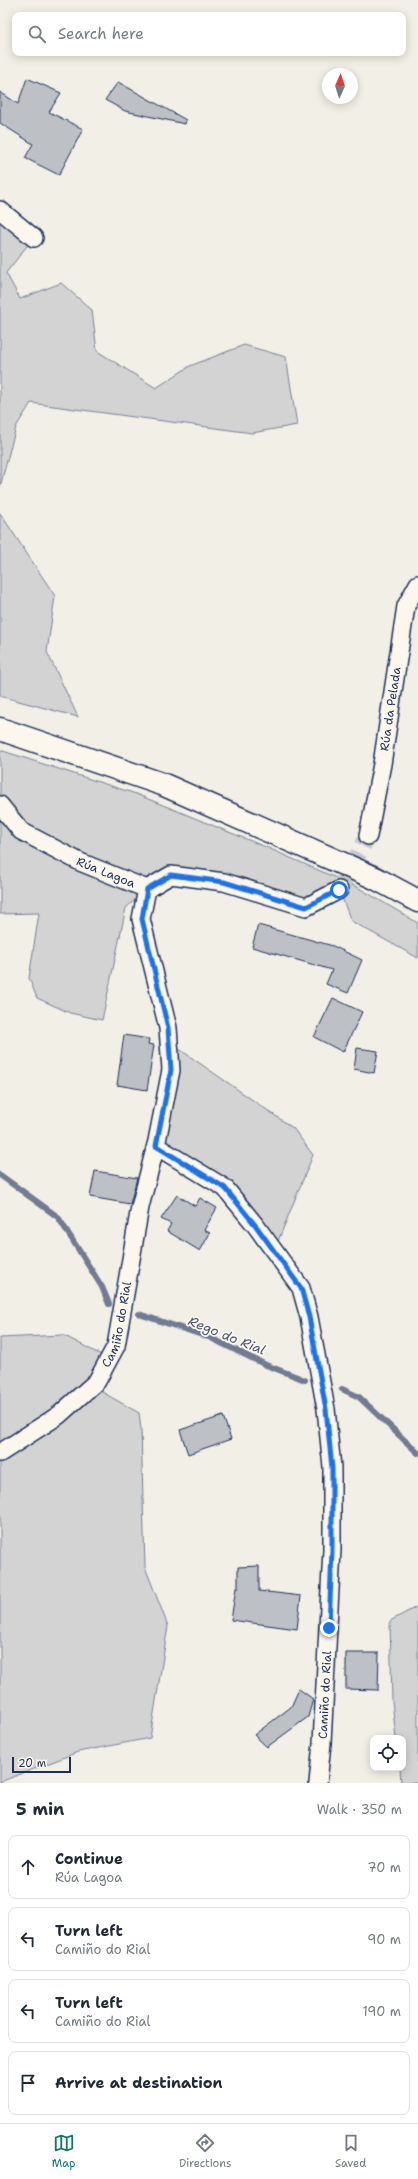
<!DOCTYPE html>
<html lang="en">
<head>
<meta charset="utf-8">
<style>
	:root { --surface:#fff; --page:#f2f2f3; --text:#1f2937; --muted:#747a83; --line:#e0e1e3; --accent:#0f766e }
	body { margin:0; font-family:"Shantell Sans",sans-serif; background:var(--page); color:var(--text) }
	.controls { position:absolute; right:12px; bottom:12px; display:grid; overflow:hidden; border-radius:8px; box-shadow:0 2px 10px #0003 }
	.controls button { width:36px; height:36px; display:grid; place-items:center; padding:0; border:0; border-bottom:1px solid var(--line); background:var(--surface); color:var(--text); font:20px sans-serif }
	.compass { position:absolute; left:322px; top:68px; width:36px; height:36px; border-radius:50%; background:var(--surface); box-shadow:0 2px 10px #0003; rotate:3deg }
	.scale { position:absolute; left:12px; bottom:10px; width:59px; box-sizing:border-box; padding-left:4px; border:2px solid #1b2f5e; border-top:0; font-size:11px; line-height:14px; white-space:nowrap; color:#1b2f5e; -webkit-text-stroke:3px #fbf7ec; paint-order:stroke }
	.stop { position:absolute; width:12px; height:12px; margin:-9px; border:3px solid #1a73e8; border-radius:50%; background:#fff }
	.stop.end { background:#1a73e8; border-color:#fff; box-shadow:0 1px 4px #0008 }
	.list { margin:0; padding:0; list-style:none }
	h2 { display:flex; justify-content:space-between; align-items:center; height:52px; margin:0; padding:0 16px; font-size:17px }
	h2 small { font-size:13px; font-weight:400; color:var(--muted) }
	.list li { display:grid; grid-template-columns:26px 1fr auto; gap:12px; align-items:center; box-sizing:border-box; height:64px; margin:0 8px 8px; padding:0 8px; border:1px solid var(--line); border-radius:8px }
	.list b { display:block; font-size:15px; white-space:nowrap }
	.list p { margin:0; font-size:13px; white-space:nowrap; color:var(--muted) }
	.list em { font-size:13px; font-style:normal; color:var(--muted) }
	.icon { flex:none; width:22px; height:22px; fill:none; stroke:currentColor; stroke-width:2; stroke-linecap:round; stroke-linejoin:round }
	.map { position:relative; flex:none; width:418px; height:1783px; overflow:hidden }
	.search { position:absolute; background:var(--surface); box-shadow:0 2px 10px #0003; left:12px; right:12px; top:12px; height:44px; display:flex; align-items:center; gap:10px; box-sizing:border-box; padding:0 14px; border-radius:8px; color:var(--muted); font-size:15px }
	.sheet { height:340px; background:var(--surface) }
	nav { display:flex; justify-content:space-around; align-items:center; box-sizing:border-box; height:56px; border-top:1px solid var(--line); background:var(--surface); font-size:11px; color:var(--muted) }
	nav a { display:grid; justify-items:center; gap:2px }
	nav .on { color:var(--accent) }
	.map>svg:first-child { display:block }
</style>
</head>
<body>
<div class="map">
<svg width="418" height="1783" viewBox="0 0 418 1783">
	<rect width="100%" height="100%" fill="#f2efe6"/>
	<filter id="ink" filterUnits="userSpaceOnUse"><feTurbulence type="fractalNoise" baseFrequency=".025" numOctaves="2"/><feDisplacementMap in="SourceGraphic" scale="8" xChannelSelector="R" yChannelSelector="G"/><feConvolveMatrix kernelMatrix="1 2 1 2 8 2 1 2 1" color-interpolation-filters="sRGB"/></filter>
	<g filter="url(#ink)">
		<g fill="#d2d3d2" stroke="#768198">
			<polygon points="0,218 30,242 6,273 20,299 61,283 92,310 97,351 156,388 190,366 244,345 286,357 297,425 252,433 31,403 16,427 0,487"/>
			<polygon points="0,513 55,596 47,652 78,717 0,696"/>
			<polygon points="0,750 136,794 268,848 359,888 418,923 418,958 351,921 339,890 306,907 171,875 147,889 126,908 102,1020 70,1013 37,998 29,978 39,913 0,914"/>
			<polygon points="169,1042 293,1128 313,1155 274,1251 225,1188 156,1146"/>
			<polygon points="63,1335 109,1359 102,1392 139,1413 141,1429 145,1567 168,1626 150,1738 78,1752 0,1782 0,1338"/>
			<polygon points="418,1606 418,1783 401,1783 400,1768 403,1768 403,1738 396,1738 392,1701 390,1621"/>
		</g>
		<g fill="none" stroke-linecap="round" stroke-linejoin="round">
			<g stroke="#707b93" stroke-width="6">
				<polyline points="0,1175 58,1217 102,1287 109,1304"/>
				<polyline points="139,1314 211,1338 266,1365 305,1380"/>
				<polyline points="342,1389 359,1397 418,1453"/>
			</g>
		</g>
		<g fill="#bdc0c4" stroke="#1b2f5e">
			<polygon points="27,78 61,93 49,112 83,129 59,175 25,158 33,144 0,123 0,92 18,104"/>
			<polygon points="118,82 186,120 185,124 125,111 105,100"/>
			<polygon points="258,925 333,946 362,960 348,993 326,984 332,970 252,947"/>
			<polygon points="333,998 362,1012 343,1052 314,1037"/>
			<polygon points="124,1035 149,1039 148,1044 154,1045 147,1090 117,1085"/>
			<polygon points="357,1048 378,1051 374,1073 354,1069"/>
			<polygon points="95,1171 137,1178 130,1204 90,1197"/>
			<polygon points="177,1195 195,1206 200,1198 217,1208 204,1230 210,1233 200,1251 167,1231 171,1224 161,1219"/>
			<polygon points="223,1416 231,1439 188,1454 180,1430"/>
			<polygon points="259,1566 259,1591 301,1596 297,1629 231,1620 236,1588 238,1589 238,1567"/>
			<polygon points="346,1653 379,1653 378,1690 346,1689"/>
			<polygon points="299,1689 313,1699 308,1717 267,1747 254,1735 291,1707"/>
		</g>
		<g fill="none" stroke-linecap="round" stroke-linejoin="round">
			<polyline stroke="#c7c9cb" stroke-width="17" stroke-dasharray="17 8" stroke-linecap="butt" points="339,890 368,836"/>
			<g stroke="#1b2f5e" stroke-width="20">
				<g id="street">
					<polyline points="0,210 34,238"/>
					<path id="s1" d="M0,805L21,831L80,862L147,889L171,875L224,882L306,907L339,890"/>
					<path id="s2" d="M368,836L382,764L406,606L418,584"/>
					<polyline points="156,1146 225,1188 256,1226 301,1288 309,1317 326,1409 332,1467 332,1550 322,1743 318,1783"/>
					<path id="s3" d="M0,1453L59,1415L97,1381L116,1346L140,1207L157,1141L171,1070L168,1028L141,919L147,889"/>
				</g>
			</g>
			<g stroke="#1b2f5e" stroke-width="25">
				<polyline id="primary" points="0,729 162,784 375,878 418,901"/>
			</g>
			<use href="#street" stroke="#fbf7ec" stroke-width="17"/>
			<use href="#primary" stroke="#fbf7ec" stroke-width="22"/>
		</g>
	</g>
	<g fill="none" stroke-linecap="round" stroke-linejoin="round" filter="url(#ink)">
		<polyline stroke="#1a73e8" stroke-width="5" points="329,1628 332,1550 332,1468 326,1409 309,1317 301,1288 256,1226 225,1188 156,1146 171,1070 168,1028 142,919 147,889 171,875 224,882 306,907 339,890"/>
	</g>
	<g text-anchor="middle" stroke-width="3.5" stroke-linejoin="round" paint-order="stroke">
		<g font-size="12" fill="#1b2f5e" stroke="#fbf7ec">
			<text dy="4" stroke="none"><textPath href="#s2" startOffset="129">Rúa da Pelada</textPath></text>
			<text dy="4" stroke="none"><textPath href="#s1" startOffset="128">Rúa Lagoa</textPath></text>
			<text dy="4" stroke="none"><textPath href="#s3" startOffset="182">Camiño do Rial</textPath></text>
			<text transform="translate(325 1695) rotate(-87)" y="4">Camiño do Rial</text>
		</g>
		<g font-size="13" font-style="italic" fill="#465579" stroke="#fbf7ec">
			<text transform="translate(227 1335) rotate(22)" y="5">Rego do Rial</text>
		</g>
	</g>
</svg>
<div class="controls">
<button><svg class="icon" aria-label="locate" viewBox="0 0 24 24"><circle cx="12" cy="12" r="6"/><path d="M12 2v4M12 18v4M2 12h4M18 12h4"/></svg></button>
</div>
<svg class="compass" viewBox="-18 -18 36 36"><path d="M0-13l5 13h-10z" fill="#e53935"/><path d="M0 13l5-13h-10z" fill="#747a83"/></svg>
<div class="scale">20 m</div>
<div class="stop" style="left:339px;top:890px"></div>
<div class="stop end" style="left:329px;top:1628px"></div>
<div class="search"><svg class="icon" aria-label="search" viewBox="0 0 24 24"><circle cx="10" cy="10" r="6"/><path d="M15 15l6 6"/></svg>Search here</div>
</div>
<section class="sheet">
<h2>5 min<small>Walk · 350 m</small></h2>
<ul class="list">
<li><svg class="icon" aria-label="ahead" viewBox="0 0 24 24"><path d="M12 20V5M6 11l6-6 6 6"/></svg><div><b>Continue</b><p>Rúa Lagoa</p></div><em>70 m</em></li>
<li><svg class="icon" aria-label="left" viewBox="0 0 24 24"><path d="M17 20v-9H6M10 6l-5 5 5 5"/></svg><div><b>Turn left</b><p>Camiño do Rial</p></div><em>90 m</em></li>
<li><svg class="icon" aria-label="left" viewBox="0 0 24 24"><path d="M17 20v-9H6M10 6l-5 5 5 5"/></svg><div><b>Turn left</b><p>Camiño do Rial</p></div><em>190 m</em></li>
<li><svg class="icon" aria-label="arrive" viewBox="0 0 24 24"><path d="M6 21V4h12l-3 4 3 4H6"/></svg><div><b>Arrive at destination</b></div></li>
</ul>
</section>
<nav>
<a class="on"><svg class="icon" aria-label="map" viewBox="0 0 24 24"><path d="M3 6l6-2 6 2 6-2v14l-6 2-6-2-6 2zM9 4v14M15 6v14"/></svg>Map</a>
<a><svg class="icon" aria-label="directions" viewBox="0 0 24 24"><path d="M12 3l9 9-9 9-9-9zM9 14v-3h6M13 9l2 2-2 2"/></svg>Directions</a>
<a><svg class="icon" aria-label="saved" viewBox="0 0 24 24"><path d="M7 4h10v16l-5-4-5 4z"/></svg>Saved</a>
</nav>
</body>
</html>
